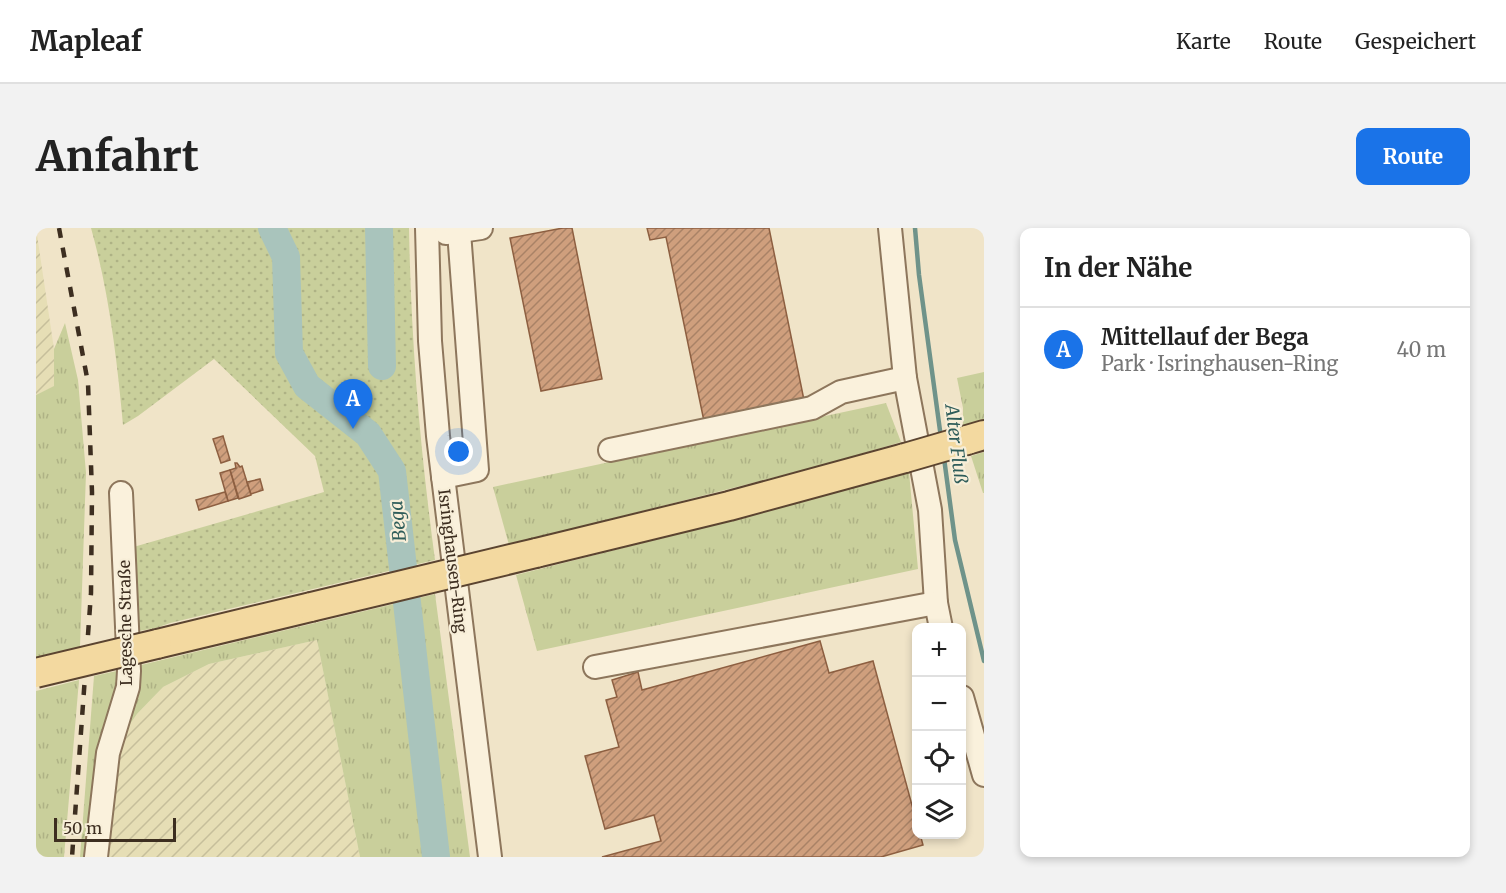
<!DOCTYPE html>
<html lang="de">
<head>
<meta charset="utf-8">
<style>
	:root { --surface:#fff; --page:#f2f2f2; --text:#222; --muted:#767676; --line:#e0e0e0; --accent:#1a73e8 }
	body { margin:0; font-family:Merriweather,serif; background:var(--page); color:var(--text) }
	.controls { position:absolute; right:18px; bottom:18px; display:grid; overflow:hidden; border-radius:12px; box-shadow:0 3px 9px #0003 }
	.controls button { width:54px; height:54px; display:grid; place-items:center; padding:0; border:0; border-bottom:2px solid var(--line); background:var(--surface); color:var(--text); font:30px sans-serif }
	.scale { position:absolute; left:18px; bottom:15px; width:122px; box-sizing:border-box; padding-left:6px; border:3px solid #3d2e20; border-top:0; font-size:16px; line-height:21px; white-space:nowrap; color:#3d2e20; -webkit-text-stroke:4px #f7eed8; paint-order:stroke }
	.you { position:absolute; left:423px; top:224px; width:21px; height:21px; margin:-15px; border:4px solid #fff; border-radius:50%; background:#1a73e8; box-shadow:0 0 0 9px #1a73e833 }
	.badge { display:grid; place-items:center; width:39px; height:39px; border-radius:50%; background:var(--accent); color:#fff; font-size:20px; font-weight:700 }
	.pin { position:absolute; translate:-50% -50px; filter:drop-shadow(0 2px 3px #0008) }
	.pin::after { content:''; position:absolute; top:32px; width:21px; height:18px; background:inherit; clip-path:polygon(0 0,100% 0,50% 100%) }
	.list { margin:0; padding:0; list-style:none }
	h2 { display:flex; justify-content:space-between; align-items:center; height:78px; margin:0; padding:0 24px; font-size:26px }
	h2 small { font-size:20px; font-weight:400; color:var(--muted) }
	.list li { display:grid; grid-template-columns:39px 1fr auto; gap:18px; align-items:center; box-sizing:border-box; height:84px; padding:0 24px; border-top:2px solid var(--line) }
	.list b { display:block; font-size:22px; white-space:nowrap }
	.list p { margin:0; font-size:20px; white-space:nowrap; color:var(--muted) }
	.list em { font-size:20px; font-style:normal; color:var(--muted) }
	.icon { flex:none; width:33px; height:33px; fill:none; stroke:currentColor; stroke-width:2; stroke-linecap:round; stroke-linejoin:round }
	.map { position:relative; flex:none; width:948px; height:629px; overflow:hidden; border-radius:12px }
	header { display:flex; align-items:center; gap:36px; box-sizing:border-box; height:84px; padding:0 30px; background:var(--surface); border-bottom:2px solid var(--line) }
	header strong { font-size:28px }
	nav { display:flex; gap:33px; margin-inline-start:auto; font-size:21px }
	.intro { display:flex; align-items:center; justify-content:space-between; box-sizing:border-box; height:144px; padding:0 36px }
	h1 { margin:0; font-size:42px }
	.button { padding:15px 27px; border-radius:12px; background:var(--accent); color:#fff; font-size:21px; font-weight:700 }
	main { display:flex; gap:36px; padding:0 36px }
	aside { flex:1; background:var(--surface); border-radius:12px; box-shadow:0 3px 9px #0003 }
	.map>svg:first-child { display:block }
</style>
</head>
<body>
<header>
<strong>Mapleaf</strong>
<nav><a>Karte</a><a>Route</a><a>Gespeichert</a></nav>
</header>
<div class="intro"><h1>Anfahrt</h1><a class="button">Route</a></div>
<main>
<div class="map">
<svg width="948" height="629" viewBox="0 0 948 629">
	<defs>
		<pattern id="farmland-furrows" width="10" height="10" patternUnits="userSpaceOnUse" patternTransform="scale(1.5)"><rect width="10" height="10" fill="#e6deb5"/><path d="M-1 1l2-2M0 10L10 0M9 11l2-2" fill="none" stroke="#c6bf9b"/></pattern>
		<pattern id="grass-tufts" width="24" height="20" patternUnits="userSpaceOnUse" patternTransform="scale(1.5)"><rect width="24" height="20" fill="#c9cf9b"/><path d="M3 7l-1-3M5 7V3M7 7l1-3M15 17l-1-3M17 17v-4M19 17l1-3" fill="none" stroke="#aeb285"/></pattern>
		<pattern id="park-dots" width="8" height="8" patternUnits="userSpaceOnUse" patternTransform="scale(1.5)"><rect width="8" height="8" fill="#c9cf9b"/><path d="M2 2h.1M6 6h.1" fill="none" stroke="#aeb285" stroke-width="1.8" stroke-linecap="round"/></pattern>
		<pattern id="building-hatch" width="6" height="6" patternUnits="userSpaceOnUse" patternTransform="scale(1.5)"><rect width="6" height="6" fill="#cf9f7d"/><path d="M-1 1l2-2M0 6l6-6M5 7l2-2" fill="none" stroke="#a98266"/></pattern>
	</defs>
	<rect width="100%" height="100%" fill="#f0e4c8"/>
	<g fill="url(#farmland-furrows)">
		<polygon points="0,0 18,121 19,158 0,167"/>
		<polygon points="281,412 324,629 70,629 78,538 87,506 101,486 127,459 173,436"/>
	</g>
	<g fill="url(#grass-tufts)">
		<polygon points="29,95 42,152 50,245 44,419 0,430 0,167 18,158 18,121"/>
		<polygon points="948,144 948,192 927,198 927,180 921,150"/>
		<polygon points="850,175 865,214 795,235 473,317 457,259"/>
		<polygon points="948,224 948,265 947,265 935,228"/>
		<polygon points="873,244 882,341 501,423 480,347 705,290"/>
		<polygon points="399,366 434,629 324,629 281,412 173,436 127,459 101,486 87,506 101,438"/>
		<polygon points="85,442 52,629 44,629 58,448"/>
		<polygon points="43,452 28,629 0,629 0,463"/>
	</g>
	<path fill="url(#park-dots)" d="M55,0H373C375,114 384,220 399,332L134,395L120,400L91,405L94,320L288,264L279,228L178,131L102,188L87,197C81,131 73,64 55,0Z"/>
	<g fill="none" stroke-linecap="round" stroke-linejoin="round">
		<g stroke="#6f938a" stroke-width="4.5">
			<polyline points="879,0 883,47 905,210"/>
			<polyline points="908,230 919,312 948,433"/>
		</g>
		<g stroke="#a9c4bc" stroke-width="28">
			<polyline points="236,0 250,29 253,125 271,158 332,206 356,243 400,629"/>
			<polyline points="343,0 346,138"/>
		</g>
	</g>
	<g fill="url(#building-hatch)" stroke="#8d5f41" stroke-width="1.5">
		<polygon points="527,0 536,0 566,151 505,163 474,10"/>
		<polygon points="611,0 733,0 769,177 669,198 630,9 614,12"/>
		<polygon points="187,208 194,232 185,235 177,211"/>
		<polygon points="199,235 201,235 204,239 206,238 215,267 203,271 194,242 200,240"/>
		<polygon points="194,242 202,270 192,273 184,245"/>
		<polygon points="224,251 227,262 215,266 211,254"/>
		<polygon points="189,264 192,273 163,282 160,272"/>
		<polygon points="784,413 793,445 837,433 880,592 880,606 884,606 887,617 845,629 566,629 625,613 618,587 569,601 549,528 583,519 570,472 581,469 576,452 602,444 606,462"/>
	</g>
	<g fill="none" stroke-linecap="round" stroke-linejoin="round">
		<g stroke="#8d765c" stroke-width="26">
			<g id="minor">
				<polyline points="391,0 394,113 402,208 454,629"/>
				<polyline points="854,0 869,150 894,282 900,375 905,400"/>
				<polyline points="410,5 445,0"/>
				<polyline points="574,222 776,180 805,164 869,150"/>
				<polyline points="407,249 441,242 423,4"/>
				<polyline points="559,439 900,375"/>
				<polyline points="926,469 948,547"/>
				<polyline points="60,629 72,525 92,459 93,443 85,265"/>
			</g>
		</g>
		<g stroke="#5b4430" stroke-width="32">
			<g id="major">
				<polyline points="931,212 948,207"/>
				<polyline points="500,325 693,278 869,230"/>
				<polyline points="121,416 275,379"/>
			</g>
		</g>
		<use href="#minor" stroke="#faf1dc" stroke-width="22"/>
		<use href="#major" stroke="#f3d9a0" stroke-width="28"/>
		<polyline stroke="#3d2e20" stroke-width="4.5" stroke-dasharray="10 10" stroke-linecap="butt" points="23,0 52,155 56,264 55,365 36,629"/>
		<g stroke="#5b4430" stroke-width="32" stroke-linecap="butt">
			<g id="major-bridge">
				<polyline points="869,230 931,212"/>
				<polyline points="275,379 500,325"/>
				<polyline points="0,445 121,416"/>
			</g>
		</g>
		<use href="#major-bridge" stroke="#f3d9a0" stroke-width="28"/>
	</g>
	<g text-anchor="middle" stroke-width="4.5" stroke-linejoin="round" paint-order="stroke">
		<g font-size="16" fill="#3d2e20" stroke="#f7eed8">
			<text transform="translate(417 333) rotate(83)" y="6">Isringhausen-Ring</text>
			<text transform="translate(89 395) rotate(-91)" y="6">Lagesche Straße</text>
		</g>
		<g font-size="18" font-style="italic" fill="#2f5d5a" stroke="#f7eed8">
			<text transform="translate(920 216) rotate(83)" y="6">Alter Fluß</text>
			<text transform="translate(362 293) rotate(-96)" y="6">Bega</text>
		</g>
	</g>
</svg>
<div class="controls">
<button>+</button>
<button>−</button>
<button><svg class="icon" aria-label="locate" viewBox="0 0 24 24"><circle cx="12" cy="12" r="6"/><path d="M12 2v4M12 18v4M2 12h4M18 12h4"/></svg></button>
<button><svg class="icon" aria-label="layers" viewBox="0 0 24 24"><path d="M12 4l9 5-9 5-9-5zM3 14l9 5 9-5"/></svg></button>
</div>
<div class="scale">50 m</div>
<div class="you"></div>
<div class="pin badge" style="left:317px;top:201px">A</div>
</div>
<aside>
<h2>In der Nähe<small></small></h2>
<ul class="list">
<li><span class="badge">A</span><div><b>Mittellauf der Bega</b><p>Park · Isringhausen-Ring</p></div><em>40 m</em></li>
</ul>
</aside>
</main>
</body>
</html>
